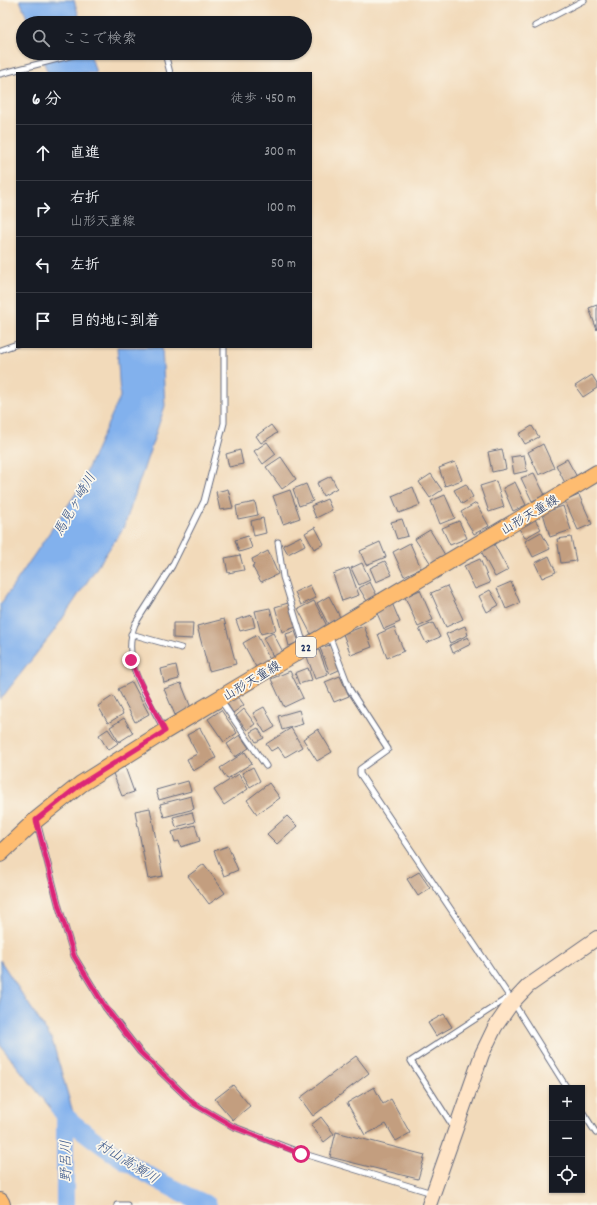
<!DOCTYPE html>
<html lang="ja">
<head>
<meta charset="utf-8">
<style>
	:root { --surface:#171b24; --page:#242831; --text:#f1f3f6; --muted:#9ea1a6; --line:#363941 }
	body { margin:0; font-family:Dekko,"Klee One",sans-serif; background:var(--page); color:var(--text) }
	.controls { position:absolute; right:12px; bottom:12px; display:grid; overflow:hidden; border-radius:0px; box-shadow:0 1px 3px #0004 }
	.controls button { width:36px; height:36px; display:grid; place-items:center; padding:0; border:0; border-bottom:1px solid var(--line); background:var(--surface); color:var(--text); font:20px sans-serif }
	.stop { position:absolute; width:12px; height:12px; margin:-9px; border:3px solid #db2777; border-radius:50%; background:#fff }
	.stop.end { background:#db2777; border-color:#fff; box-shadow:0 1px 4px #0008 }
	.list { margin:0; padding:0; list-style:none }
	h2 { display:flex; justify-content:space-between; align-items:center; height:52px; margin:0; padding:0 16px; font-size:17px }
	h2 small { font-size:13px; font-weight:400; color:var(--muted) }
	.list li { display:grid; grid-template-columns:26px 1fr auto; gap:12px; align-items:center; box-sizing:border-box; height:56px; padding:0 16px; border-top:1px solid var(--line) }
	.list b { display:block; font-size:15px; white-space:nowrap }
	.list p { margin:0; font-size:13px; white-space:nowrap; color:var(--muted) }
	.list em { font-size:13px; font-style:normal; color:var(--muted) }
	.icon { flex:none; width:22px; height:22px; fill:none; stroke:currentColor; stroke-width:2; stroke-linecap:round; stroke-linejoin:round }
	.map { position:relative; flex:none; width:597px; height:1205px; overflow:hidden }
	.search { position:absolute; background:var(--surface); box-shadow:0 1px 3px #0004; left:16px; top:16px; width:296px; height:44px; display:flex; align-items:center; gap:10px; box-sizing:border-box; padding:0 14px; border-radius:22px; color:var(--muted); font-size:15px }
	.panel { position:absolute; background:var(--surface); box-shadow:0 1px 3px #0004; left:16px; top:72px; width:296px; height:276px; border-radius:0px }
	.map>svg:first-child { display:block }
</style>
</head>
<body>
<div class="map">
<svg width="597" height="1205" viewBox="0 0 597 1205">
	<rect width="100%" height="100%" fill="#fbf7ec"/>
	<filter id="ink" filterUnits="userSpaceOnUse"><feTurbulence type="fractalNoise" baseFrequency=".025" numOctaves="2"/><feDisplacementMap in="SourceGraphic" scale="8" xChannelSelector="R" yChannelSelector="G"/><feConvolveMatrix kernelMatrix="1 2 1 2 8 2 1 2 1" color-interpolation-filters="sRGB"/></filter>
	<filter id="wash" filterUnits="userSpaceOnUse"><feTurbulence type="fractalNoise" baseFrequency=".012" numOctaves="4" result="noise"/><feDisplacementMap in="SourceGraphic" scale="16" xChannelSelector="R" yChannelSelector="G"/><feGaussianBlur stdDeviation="0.9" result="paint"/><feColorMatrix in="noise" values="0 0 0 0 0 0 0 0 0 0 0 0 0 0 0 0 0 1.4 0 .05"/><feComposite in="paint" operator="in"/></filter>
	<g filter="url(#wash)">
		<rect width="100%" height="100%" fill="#f2daba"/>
		<g fill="#82b1ed" stroke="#4e70a6">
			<polygon points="20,0 74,0 81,23 29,23"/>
			<polygon points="40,53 90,53 96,73 48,73"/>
			<polygon points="117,347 162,347 165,406 124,527 54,631 0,700 0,605 77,492 120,397"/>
			<polygon points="0,960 52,1040 77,1126 65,1126 0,1045"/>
		</g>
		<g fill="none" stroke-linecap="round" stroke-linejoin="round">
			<g stroke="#82b1ed" stroke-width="18">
				<path d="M60,1109C67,1120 77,1126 87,1134C123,1162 165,1186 208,1205"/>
				<polyline points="65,1205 65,1117"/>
			</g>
		</g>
		<g id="blocks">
			<g fill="#c39e7f">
				<polygon points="597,305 597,330 589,308"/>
				<polygon points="592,375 597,383 597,388 583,397 575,386"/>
				<polygon points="271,425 277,433 261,443 256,436"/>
				<polygon points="532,426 539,437 525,444 519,434"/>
				<polygon points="267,442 276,454 263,464 254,451"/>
				<polygon points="543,444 554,468 539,475 528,452"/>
				<polygon points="502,449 506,469 492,472 488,452"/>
				<polygon points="240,450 243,464 229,467 226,454"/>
				<polygon points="524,455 527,471 514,474 511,457"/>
				<polygon points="281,457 296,479 282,489 266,467"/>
				<polygon points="567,459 577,477 565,483 556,465"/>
				<polygon points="455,462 462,480 445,486 439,468"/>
				<polygon points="534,473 545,495 532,501 521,478"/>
				<polygon points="431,474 442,490 430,498 419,482"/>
				<polygon points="331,476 337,488 323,496 317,483"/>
				<polygon points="496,481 504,507 489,512 480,486"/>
				<polygon points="515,482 526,505 513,511 503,488"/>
				<polygon points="306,484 313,501 299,506 293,489"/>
				<polygon points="466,484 473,497 462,504 454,490"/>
				<polygon points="413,487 420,505 399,513 392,496"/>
				<polygon points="228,489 233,508 220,510 216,492"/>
				<polygon points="290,490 300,518 283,524 273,496"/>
				<polygon points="445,495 455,518 440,524 431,501"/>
				<polygon points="579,495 592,524 578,530 565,501"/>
				<polygon points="327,499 332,510 316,518 311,506"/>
				<polygon points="255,502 258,515 238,519 236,506"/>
				<polygon points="476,503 489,526 474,534 461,512"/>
				<polygon points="563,506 571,530 550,537 543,513"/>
				<polygon points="263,518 266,533 254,536 251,521"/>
				<polygon points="534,518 541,529 525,538 518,527"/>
				<polygon points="402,519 408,536 397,539 391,522"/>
				<polygon points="459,521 467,538 450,545 442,528"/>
				<polygon points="315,527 324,544 314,549 305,533"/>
				<polygon points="430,530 445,555 431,564 415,539"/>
				<polygon points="541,532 550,549 533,557 525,541"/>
				<polygon points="248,536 252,548 239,552 235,540"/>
				<polygon points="301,536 305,545 288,554 283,545"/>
				<polygon points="571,537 576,561 561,563 557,539"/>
				<polygon points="380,542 386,557 366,565 360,551"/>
				<polygon points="410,543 421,568 404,576 393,552"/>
				<polygon points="494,544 508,570 495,577 481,551"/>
				<polygon points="268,551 278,574 261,582 252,566 254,565 252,559"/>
				<polygon points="240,555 244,570 228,573 225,558"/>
				<polygon points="549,556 556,572 542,578 535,563"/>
				<polygon points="480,559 490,583 475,589 464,566"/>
				<polygon points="385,561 392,575 376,582 370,568"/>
				<polygon points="362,563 370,580 359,585 351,568"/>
				<polygon points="349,568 359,595 342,601 333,574"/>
				<polygon points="370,582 377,596 367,601 359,588"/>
				<polygon points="511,582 520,603 506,609 497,588"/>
				<polygon points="310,585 316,598 301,605 295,592"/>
				<polygon points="447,586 463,619 446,627 431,593"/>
				<polygon points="420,590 433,620 418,627 405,597"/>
				<polygon points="490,590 499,605 487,612 479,596"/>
				<polygon points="329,596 340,617 328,624 317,603"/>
				<polygon points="314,601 327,626 311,634 298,609"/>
				<polygon points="288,603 296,627 282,632 275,607"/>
				<polygon points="392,603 400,622 384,629 376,611"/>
				<polygon points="270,608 276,630 261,634 255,611"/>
				<polygon points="252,615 255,627 240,631 236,620"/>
				<polygon points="224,619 236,664 209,671 197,626"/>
				<polygon points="173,623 193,623 192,639 173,638"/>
				<polygon points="433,623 440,637 426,643 419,629"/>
				<polygon points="364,626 372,647 351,655 343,634"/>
				<polygon points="465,626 468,635 450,643 446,634"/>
				<polygon points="394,627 404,651 387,658 378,634"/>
				<polygon points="295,631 299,642 289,646 286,634"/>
				<polygon points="273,633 283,652 274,658 263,638"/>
				<polygon points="257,635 270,660 256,667 243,643"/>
				<polygon points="468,637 471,644 453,653 450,645"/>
				<polygon points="330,645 339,670 330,674 320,648"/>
				<polygon points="319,650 328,675 315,679 306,654"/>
				<polygon points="176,665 179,679 164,683 161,669"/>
				<polygon points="308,668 312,680 299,684 295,673"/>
				<polygon points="290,671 303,698 284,707 271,679"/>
				<polygon points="340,676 349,696 334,702 325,682"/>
				<polygon points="132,682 149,714 135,722 118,689"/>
				<polygon points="181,683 191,708 175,715 164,689"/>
				<polygon points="237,695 244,705 233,713 226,702"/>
				<polygon points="113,696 123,714 108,723 98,706"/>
				<polygon points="264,707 275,727 265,733 253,713"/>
				<polygon points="244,709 255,724 247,730 236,716"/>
				<polygon points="221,710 237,733 224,742 208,719"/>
				<polygon points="299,710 303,724 282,730 278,716"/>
				<polygon points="124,718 133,733 119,742 110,727"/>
				<polygon points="200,728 216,758 193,771 187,759 197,754 187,735"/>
				<polygon points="258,728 264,738 256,742 250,732"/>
				<polygon points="291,728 302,747 285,757 278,747 271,751 266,744"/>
				<polygon points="108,729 118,743 108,750 99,735"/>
				<polygon points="318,729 332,752 317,761 303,739"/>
				<polygon points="240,735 249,748 235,757 227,744"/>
				<polygon points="245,752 252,763 227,779 220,768"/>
				<polygon points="125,767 134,792 122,796 112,771"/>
				<polygon points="253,767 260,781 250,787 242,773"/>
				<polygon points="239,774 248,789 224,805 214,790"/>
				<polygon points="188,781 191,791 159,800 156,790"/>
				<polygon points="269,783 280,798 257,814 247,800"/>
				<polygon points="191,796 194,809 164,817 160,804"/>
				<polygon points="150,808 163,876 148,879 135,811"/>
				<polygon points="192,812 195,822 176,827 173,817"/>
				<polygon points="287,816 297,826 277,844 267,834"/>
				<polygon points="195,825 200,841 181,847 179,841 175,842 172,832"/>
				<polygon points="228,846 238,870 224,876 214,851"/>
				<polygon points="204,864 225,893 209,904 188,876"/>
				<polygon points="419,872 430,888 418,896 407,879"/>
				<polygon points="444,1014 452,1027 436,1036 428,1023"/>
				<polygon points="356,1056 369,1073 313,1116 300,1098"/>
				<polygon points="233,1085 250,1106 233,1120 215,1099"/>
				<polygon points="374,1087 383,1104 391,1099 410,1133 396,1141 386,1124 365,1135 347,1103"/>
				<polygon points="321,1117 334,1134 324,1142 311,1125"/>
				<polygon points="336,1132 425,1155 418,1179 330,1157"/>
			</g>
		</g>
	</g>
	<g filter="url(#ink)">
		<use href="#blocks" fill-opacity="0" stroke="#666b7e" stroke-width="1"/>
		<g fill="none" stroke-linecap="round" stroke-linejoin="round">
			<g stroke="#666b7e" stroke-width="7">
				<g id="lane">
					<polyline points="535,26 584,0"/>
					<polyline points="165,53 170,73"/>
					<polyline points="0,74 81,53"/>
					<polyline points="0,350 17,344"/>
					<polyline points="278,542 283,577 304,645"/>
					<polyline points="131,634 181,648"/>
					<polyline points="329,635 350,690 388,749 360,769 360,774 513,1002 567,1088"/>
					<polyline points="221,701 266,766"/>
					<path d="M164,729C147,696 120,661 135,624L172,566L204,501L224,423V347"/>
					<polyline points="37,822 59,907 74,956 105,1007 140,1052 193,1103 232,1126 301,1153 432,1193"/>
					<polyline points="582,1111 596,1133"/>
					<polyline points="454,1128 411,1061 509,997"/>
					<polyline points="117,1205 127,1205"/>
				</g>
			</g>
			<g stroke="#666b7e" stroke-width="16">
				<polyline id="secondary" points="429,1205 482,1054 495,1027 511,1004 528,986 597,938"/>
			</g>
			<g stroke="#666b7e" stroke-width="18">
				<polyline id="primary" points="0,854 36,820 81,784 165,731 597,473"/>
			</g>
			<g stroke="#666b7e" stroke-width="20">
				<polyline id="highway" points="0,1202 1,1205"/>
			</g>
			<use href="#lane" stroke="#fff" stroke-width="5"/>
			<use href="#secondary" stroke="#ffe4c6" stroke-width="14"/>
			<use href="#primary" stroke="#febc70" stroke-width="16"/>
			<use href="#highway" stroke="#febc70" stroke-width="18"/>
		</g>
	</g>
	<g fill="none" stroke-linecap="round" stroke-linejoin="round" filter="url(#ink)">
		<polyline stroke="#db2777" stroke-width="5" points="131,660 138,678 165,731 81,784 36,820 59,907 74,956 105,1007 140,1052 193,1103 232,1126 301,1154"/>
	</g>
	<g text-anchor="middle" stroke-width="3.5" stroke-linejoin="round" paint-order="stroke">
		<rect fill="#fbf7ec" stroke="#5e6b89" stroke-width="1" x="296" y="637" width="20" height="20" rx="3"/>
		<g font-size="12" font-weight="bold" fill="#1b2f5e">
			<text x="306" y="651">22</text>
		</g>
		<g font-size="13" fill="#1b2f5e" stroke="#fbf7ec">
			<text transform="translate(529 514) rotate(-31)" y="5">山形天童線</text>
			<text transform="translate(251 680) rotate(-31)" y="5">山形天童線</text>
		</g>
		<g font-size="14" font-style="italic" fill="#3a5689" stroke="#fbf7ec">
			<text transform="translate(74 504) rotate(-60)" y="5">馬見ヶ崎川</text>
			<text transform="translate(65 1161) rotate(-90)" y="5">野呂川</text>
			<text transform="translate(128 1161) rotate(32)" y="5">村山高瀬川</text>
		</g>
	</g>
</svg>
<div class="controls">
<button>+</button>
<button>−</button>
<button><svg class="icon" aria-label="locate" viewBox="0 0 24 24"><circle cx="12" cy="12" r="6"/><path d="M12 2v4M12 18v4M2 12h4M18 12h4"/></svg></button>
</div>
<div class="stop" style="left:301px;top:1154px"></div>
<div class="stop end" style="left:131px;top:660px"></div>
<div class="search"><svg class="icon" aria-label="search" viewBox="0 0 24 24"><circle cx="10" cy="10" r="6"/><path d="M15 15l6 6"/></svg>ここで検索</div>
<section class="panel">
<h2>6 分<small>徒歩 · 450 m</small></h2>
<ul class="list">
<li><svg class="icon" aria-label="ahead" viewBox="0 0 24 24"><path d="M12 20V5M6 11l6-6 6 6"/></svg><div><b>直進</b></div><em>300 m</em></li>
<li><svg class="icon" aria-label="right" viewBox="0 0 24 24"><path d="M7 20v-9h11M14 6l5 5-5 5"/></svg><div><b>右折</b><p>山形天童線</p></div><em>100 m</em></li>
<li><svg class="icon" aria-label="left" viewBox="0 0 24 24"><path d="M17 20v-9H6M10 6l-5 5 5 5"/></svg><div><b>左折</b></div><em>50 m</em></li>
<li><svg class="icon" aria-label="arrive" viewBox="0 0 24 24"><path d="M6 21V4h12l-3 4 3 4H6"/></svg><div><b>目的地に到着</b></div></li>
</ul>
</section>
</div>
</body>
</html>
